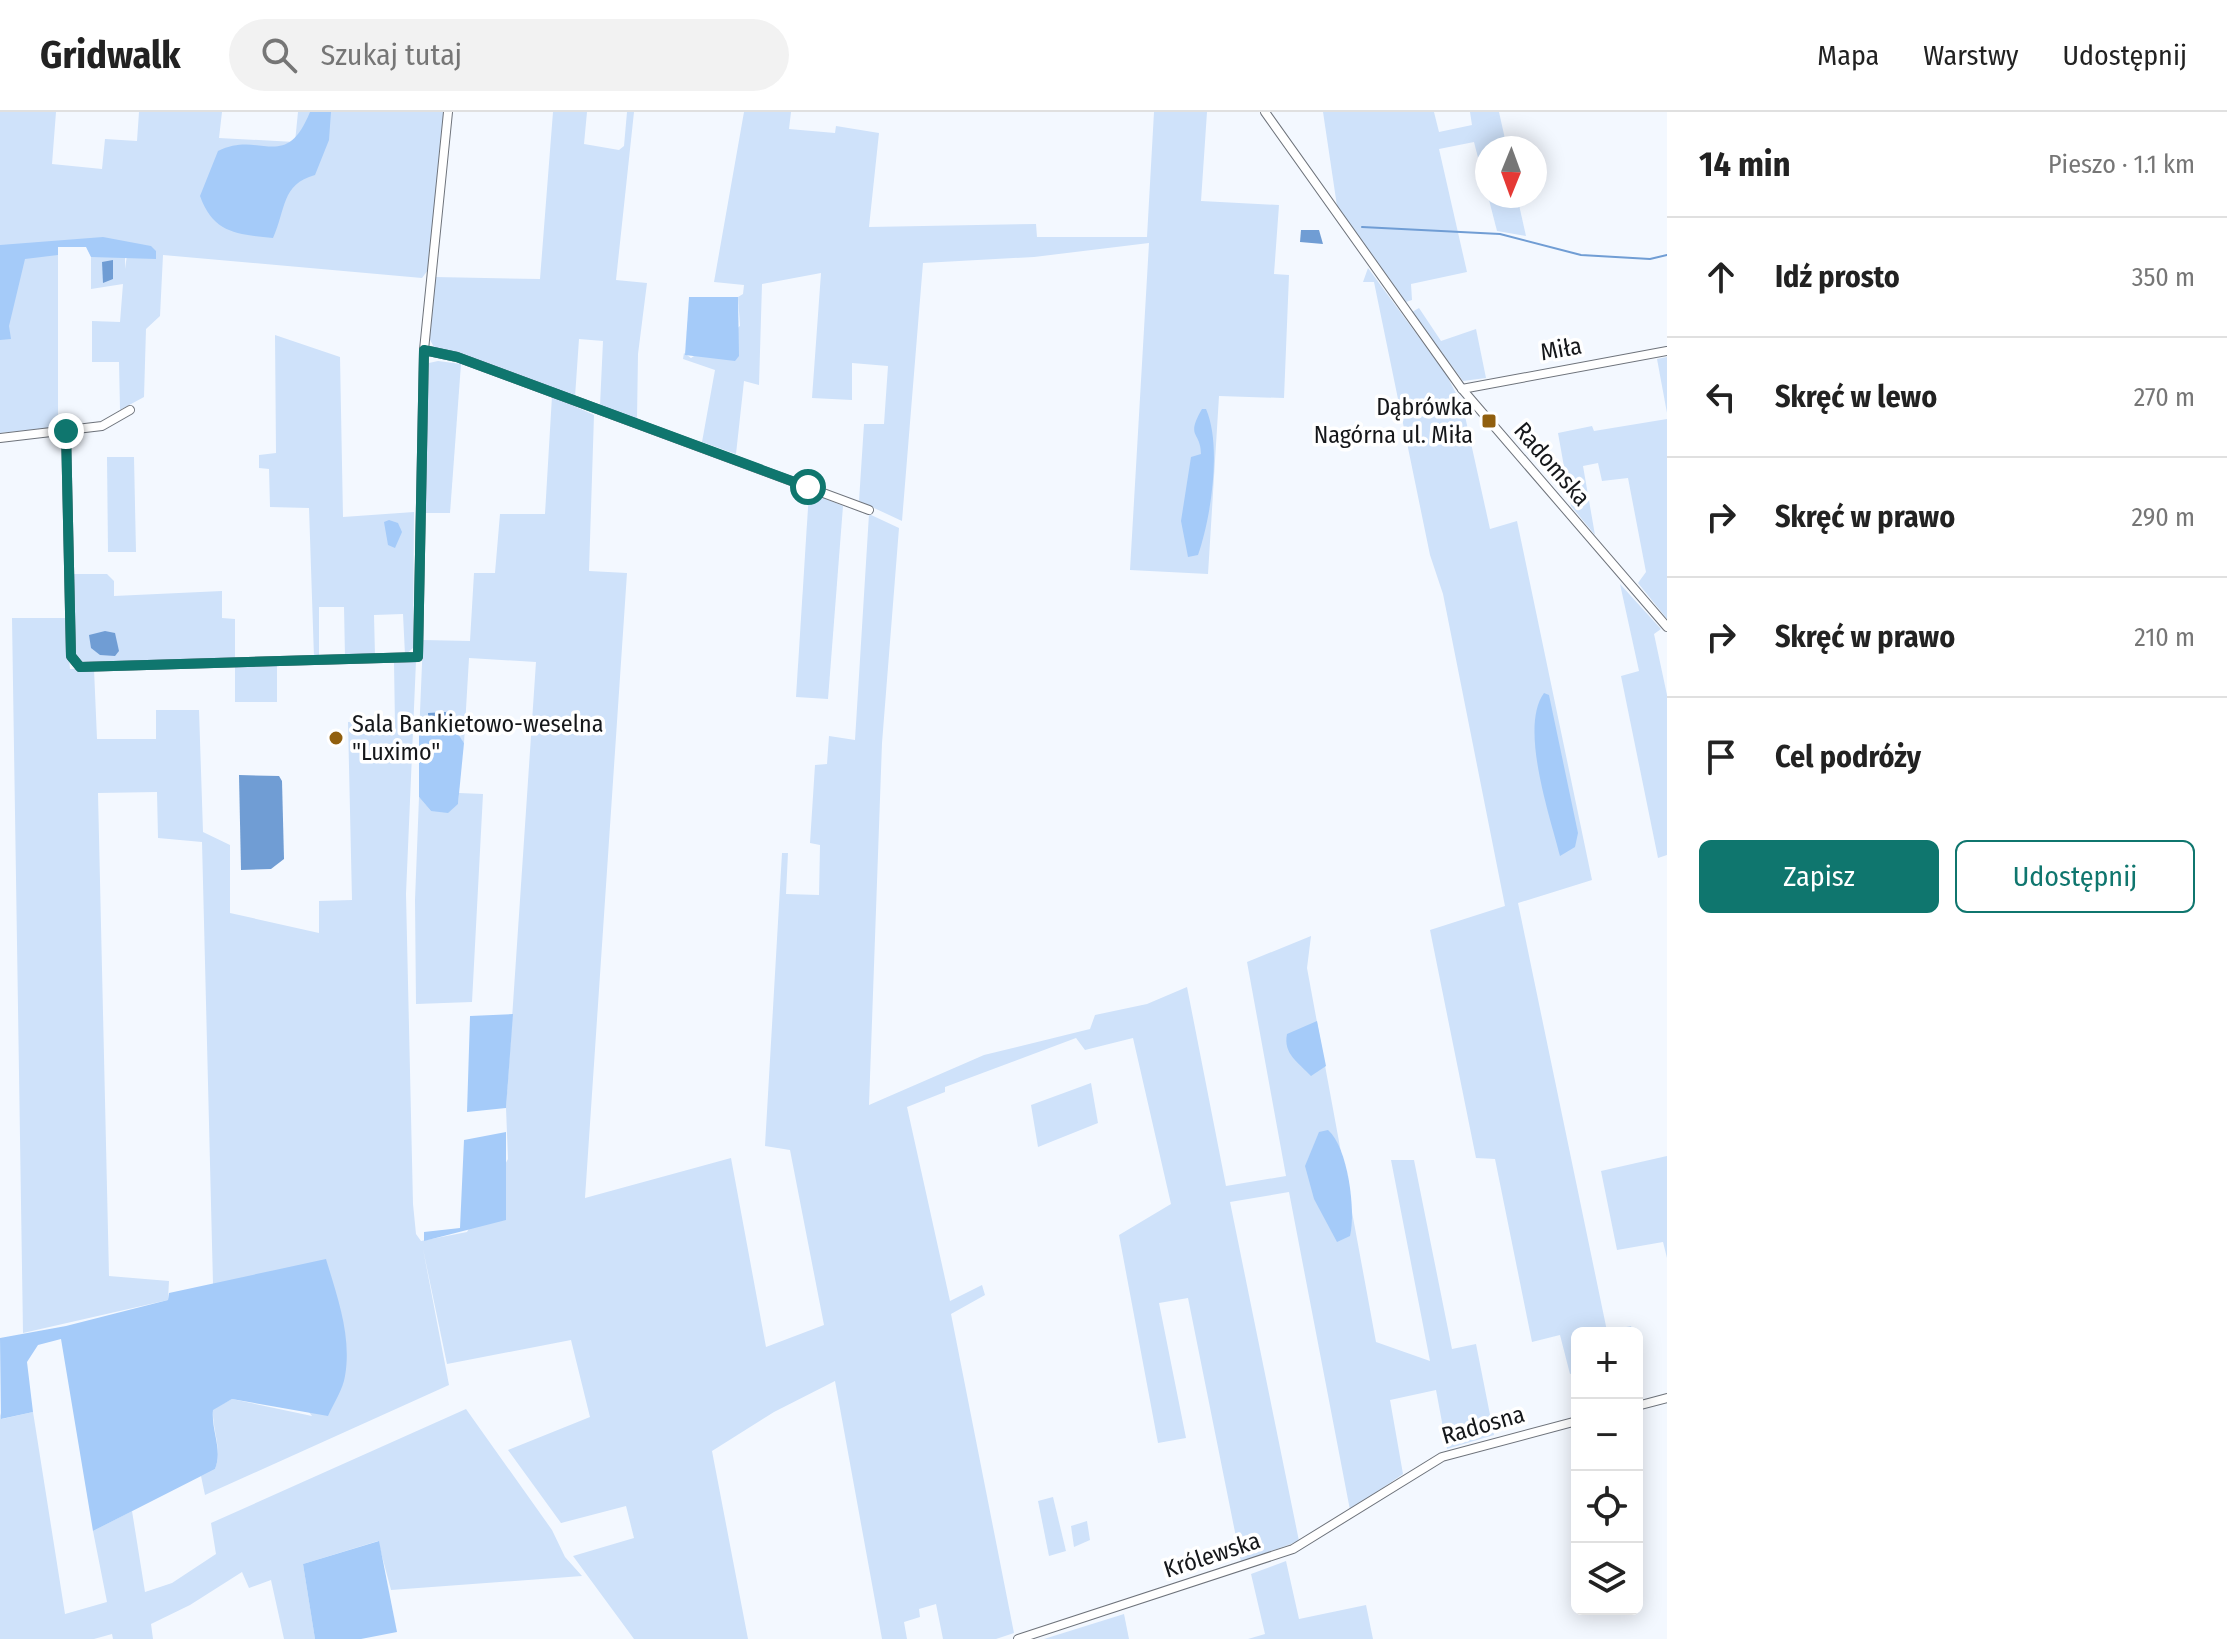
<!DOCTYPE html>
<html lang="pl">
<head>
<meta charset="utf-8">
<style>
	:root { --surface:#fff; --page:#f2f2f2; --text:#222; --muted:#767676; --line:#e0e0e0; --accent:#0f766e }
	body { margin:0; font-family:"Fira Sans Condensed",sans-serif; background:var(--page); color:var(--text) }
	.controls { position:absolute; right:24px; bottom:24px; display:grid; overflow:hidden; border-radius:12px; box-shadow:0 4px 20px #0003 }
	.controls button { width:72px; height:72px; display:grid; place-items:center; padding:0; border:0; border-bottom:2px solid var(--line); background:var(--surface); color:var(--text); font:40px sans-serif }
	.compass { position:absolute; left:1475px; top:24px; width:72px; height:72px; border-radius:50%; background:var(--surface); box-shadow:0 4px 20px #0003; rotate:181deg }
	.stop { position:absolute; width:24px; height:24px; margin:-18px; border:6px solid #0f766e; border-radius:50%; background:#fff }
	.stop.end { background:#0f766e; border-color:#fff; box-shadow:0 2px 8px #0008 }
	.list { margin:0; padding:0; list-style:none }
	h2 { display:flex; justify-content:space-between; align-items:center; height:104px; margin:0; padding:0 32px; font-size:34px }
	h2 small { font-size:26px; font-weight:400; color:var(--muted) }
	.list li { display:grid; grid-template-columns:52px 1fr auto; gap:24px; align-items:center; box-sizing:border-box; height:120px; padding:0 32px; border-top:2px solid var(--line) }
	.list b { display:block; font-size:30px; white-space:nowrap }
	.list em { font-size:26px; font-style:normal; color:var(--muted) }
	.actions { display:flex; gap:16px; padding:24px 32px }
	.actions a { flex:1; padding:18px 0; border:2px solid var(--accent); border-radius:12px; text-align:center; font-size:28px; color:var(--accent) }
	.actions .main { background:var(--accent); color:#fff }
	.icon { flex:none; width:44px; height:44px; fill:none; stroke:currentColor; stroke-width:2; stroke-linecap:round; stroke-linejoin:round }
	.map { position:relative; flex:none; width:1667px; height:1527px; overflow:hidden }
	header { display:flex; align-items:center; gap:48px; box-sizing:border-box; height:112px; padding:0 40px; background:var(--surface); border-bottom:2px solid var(--line) }
	header strong { font-size:38px }
	nav { display:flex; gap:44px; margin-inline-start:auto; font-size:28px }
	.search { width:560px; height:72px; background:var(--page); display:flex; align-items:center; gap:20px; box-sizing:border-box; padding:0 28px; border-radius:44px; color:var(--muted); font-size:30px }
	main { display:flex }
	aside { flex:1; background:var(--surface) }
	.map>svg:first-child { display:block }
</style>
</head>
<body>
<header>
<strong>Gridwalk</strong>
<div class="search"><svg class="icon" aria-label="search" viewBox="0 0 24 24"><circle cx="10" cy="10" r="6"/><path d="M15 15l6 6"/></svg>Szukaj tutaj</div>
<nav><a>Mapa</a><a>Warstwy</a><a>Udostępnij</a></nav>
</header>
<main>
<div class="map">
<svg width="1667" height="1527" viewBox="0 0 1667 1527">
	<rect width="100%" height="100%" fill="#f3f8ff"/>
	<g fill="#cfe2fa">
		<polygon points="0,0 56,0 52,52 102,57 105,27 137,29 139,0 222,0 219,26 295,30 298,0 444,0 428,158 422,166 163,143 160,204 146,217 144,285 120,298 119,250 92,250 92,209 120,210 123,172 91,177 91,145 125,145 125,157 128,136 91,129 58,129 58,310 67,311 67,314 0,321"/>
		<polygon points="553,0 587,0 584,32 619,38 624,34 627,0 634,0 616,168 647,171 638,242 637,307 600,294 603,229 579,227 575,285 435,237 429,226 435,165 540,167"/>
		<polygon points="744,0 791,0 789,17 835,21 836,14 879,21 869,115 1036,112 1037,125 1147,125 1154,0 1207,0 1201,89 1279,93 1274,162 1289,163 1284,286 1219,284 1208,462 1130,458 1149,131 1034,145 923,151 902,409 859,389 864,312 884,312 888,254 852,251 852,288 812,286 821,161 762,172 759,273 744,269 736,342 702,330 715,258 683,247 684,241 691,246 740,214 738,185 743,182 744,173 714,170"/>
		<polygon points="1323,0 1434,0 1439,20 1472,13 1470,0 1499,0 1507,36 1487,36 1487,81 1474,30 1439,37 1467,160 1411,172 1412,188 1406,190 1337,94"/>
		<polygon points="1488,84 1517,84 1526,124 1497,119"/>
		<polygon points="1368,156 1446,262 1463,295 1490,417 1517,409 1592,768 1518,791 1607,1219 1631,1214 1633,1221 1577,1221 1577,1260 1570,1262 1560,1223 1532,1230 1495,1047 1476,1046 1430,818 1505,794 1443,482 1430,443 1374,170 1363,170"/>
		<polygon points="1419,196 1441,229 1476,217 1486,266 1463,269 1412,200"/>
		<polygon points="275,223 340,245 343,405 414,400 413,536 405,543 403,502 374,503 375,544 345,545 344,495 319,495 319,546 314,546 309,396 270,395 269,357 259,356 259,343 276,341"/>
		<polygon points="1667,245 1667,301 1657,247"/>
		<polygon points="438,249 461,252 450,401 424,401 429,251"/>
		<path d="M552,284L594,303L589,459L627,461L585,1086L731,1046L766,1235L824,1213L790,1038L765,1034L782,741H788L786,782L819,783L820,733L810,731L815,653L827,652L829,624L855,628L869,402L899,416L882,631L869,993L984,943L1090,917L1095,903L1147,892L1187,875L1226,1074L1286,1064L1247,850L1311,824L1307,856L1376,1230L1430,1249L1391,1048H1414L1452,1237L1476,1232L1494,1323L1447,1337L1436,1278L1390,1288L1403,1362L1350,1398L1289,1080L1230,1090L1299,1429L1241,1450L1188,1186L1159,1191L1186,1326L1158,1331L1119,1123L1171,1092L1133,926L1085,938L1076,926L945,975V980L907,995L950,1189L982,1173L985,1183L951,1202L1014,1521L996,1527H943L936,1492L919,1497L920,1505L904,1510L907,1527H882L835,1269L774,1300L712,1339L748,1527H634L573,1444L634,1426L626,1394L561,1411L508,1338L590,1305L571,1228L447,1252L423,1137L449,1273L205,1383L201,1364L215,1357C223,1337 212,1319 213,1297L232,1287L312,1304L213,1172L202,730L158,726L157,680L98,681L109,1164L169,1169L168,1188L23,1221L12,506H65L70,557H94L97,627H156V598H199L203,720L230,733V801L319,821V789L352,788L348,610L395,613L394,551L416,549L406,782L413,1092L416,1122L421,1129L467,1120L508,1047L506,996L536,550L469,546L464,631L457,622L419,624L423,528L470,529L474,461H495L500,402H545Z"/>
		<polygon points="1667,307 1667,507 1638,471 1646,460 1628,366 1602,369 1598,351 1583,354 1595,423 1571,394 1558,321 1592,314 1594,319"/>
		<polygon points="107,345 134,345 136,440 108,440"/>
		<polygon points="809,380 843,394 828,587 796,585"/>
		<polygon points="72,462 107,462 114,469 114,484 222,479 222,506 235,507 235,547 79,550 74,543"/>
		<polygon points="1620,472 1661,517 1654,522 1667,583 1667,743 1658,746 1621,564 1639,559"/>
		<polygon points="277,553 277,590 235,590 235,554"/>
		<polygon points="459,681 483,682 472,890 416,892 415,788 419,685 431,699 458,692"/>
		<polygon points="1091,971 1098,1011 1038,1035 1031,993"/>
		<polygon points="1667,1044 1667,1146 1663,1130 1617,1138 1601,1059"/>
		<polygon points="466,1297 552,1418 565,1445 582,1464 391,1478 378,1429 303,1452 315,1527 284,1527 271,1468 249,1476 242,1460 190,1493 151,1512 153,1527 113,1527 112,1522 94,1527 0,1527 0,1301 2,1307 33,1300 65,1502 107,1490 93,1419 132,1399 145,1480 172,1471 216,1442 211,1411"/>
		<polygon points="1053,1385 1066,1439 1049,1444 1038,1389"/>
		<polygon points="1087,1409 1090,1428 1074,1435 1071,1414"/>
		<polygon points="1286,1449 1299,1507 1366,1493 1373,1527 1248,1527 1265,1522 1251,1462"/>
		<polygon points="1124,1502 1129,1527 1044,1527"/>
	</g>
	<g fill="#a5cbf9">
		<path d="M310,0H331L329,28L315,63C281,72 286,98 273,126C237,122 214,122 200,84L218,39C261,18 285,61 310,0Z"/>
		<polygon points="103,125 151,134 156,139 156,147 91,145 86,135 58,135 58,143 25,147 9,214 11,227 0,228 0,133"/>
		<polygon points="689,185 738,185 739,244 735,249 685,243"/>
		<path d="M1202,297H1206C1222,333 1211,406 1198,443L1188,445L1181,409L1191,345L1201,342C1201,319 1185,326 1202,297Z"/>
		<polygon points="389,408 398,411 402,420 395,436 388,433 384,410"/>
		<path d="M1544,581L1549,583L1578,721L1575,735L1560,744C1550,704 1519,615 1544,581Z"/>
		<polygon points="458,622 464,631 458,692 448,701 431,699 419,685 419,624"/>
		<polygon points="513,902 506,996 467,1000 470,904"/>
		<path d="M1317,909L1326,954L1311,964C1298,950 1283,942 1287,922Z"/>
		<path d="M1328,1018C1348,1035 1356,1099 1350,1124L1337,1130L1314,1087L1305,1054L1319,1020Z"/>
		<polygon points="506,1020 506,1108 424,1129 424,1120 460,1116 464,1028"/>
		<path d="M326,1147C337,1184 352,1224 345,1264C343,1277 334,1291 328,1304L232,1287L213,1298C211,1319 223,1337 215,1357L93,1419L61,1227L38,1233L27,1250L33,1300L1,1307L0,1226L66,1214L168,1188L169,1181Z"/>
		<polygon points="379,1429 397,1520 361,1527 315,1527 303,1452"/>
	</g>
	<g fill="#709dd4">
		<polygon points="1301,118 1319,118 1323,132 1300,130"/>
		<polygon points="113,148 113,167 103,171 102,150"/>
		<polygon points="105,519 115,521 119,539 115,544 100,543 91,536 89,523"/>
		<polygon points="446,600 444,617 429,613 428,601"/>
		<polygon points="239,663 279,664 282,669 284,747 271,757 241,758"/>
	</g>
	<g fill="none" stroke-linecap="round" stroke-linejoin="round">
		<polyline stroke="#709dd4" stroke-width="2" points="1362,115 1500,122 1581,143 1650,147 1667,143"/>
		<g stroke="#6e737b" stroke-width="10">
			<g id="minor">
				<polyline points="1265,0 1462,277 1667,515"/>
				<polyline points="424,238 457,245 869,398"/>
				<polyline points="1462,277 1667,239"/>
				<polyline points="66,319 71,544 80,555 418,545 424,238 448,0"/>
				<polyline points="0,326 102,314 130,298"/>
				<polyline points="1637,1294 1667,1286"/>
				<polyline points="1018,1527 1293,1437 1442,1345 1577,1309"/>
			</g>
		</g>
		<use href="#minor" stroke="#fff" stroke-width="8"/>
	</g>
	<g fill="none" stroke-linecap="round" stroke-linejoin="round">
		<polyline stroke="#0f766e" stroke-width="10" points="66,319 71,544 80,555 418,545 424,238 457,245 808,375"/>
	</g>
	<g fill="#915f0e" stroke="#fff" stroke-width="3">
		<rect x="1481" y="301" width="16" height="16" rx="4"/>
		<circle cx="336" cy="626" r="8"/>
	</g>
	<g text-anchor="middle" stroke-width="7" stroke-linejoin="round" paint-order="stroke">
		<g font-size="24" fill="#15171a" stroke="#fff">
			<text transform="translate(1561 237) rotate(-10)" y="8">Miła</text>
			<text transform="translate(1552 352) rotate(49)" y="8">Radomska</text>
			<text transform="translate(1483 1313) rotate(-16)" y="8">Radosna</text>
			<text transform="translate(1212 1443) rotate(-18)" y="8">Królewska</text>
		</g>
		<g font-size="24" fill="#15171a" stroke="#fff" text-anchor="end">
			<text x="1473" y="303">Dąbrówka<tspan x="1473" dy="28">Nagórna ul. Miła</tspan></text>
			<text x="352" y="620" text-anchor="start">Sala Bankietowo-weselna<tspan x="352" dy="28">"Luximo"</tspan></text>
		</g>
	</g>
</svg>
<div class="controls">
<button>+</button>
<button>−</button>
<button><svg class="icon" aria-label="locate" viewBox="0 0 24 24"><circle cx="12" cy="12" r="6"/><path d="M12 2v4M12 18v4M2 12h4M18 12h4"/></svg></button>
<button><svg class="icon" aria-label="layers" viewBox="0 0 24 24"><path d="M12 4l9 5-9 5-9-5zM3 14l9 5 9-5"/></svg></button>
</div>
<svg class="compass" viewBox="-18 -18 36 36"><path d="M0-13l5 13h-10z" fill="#e53935"/><path d="M0 13l5-13h-10z" fill="#767676"/></svg>
<div class="stop" style="left:808px;top:375px"></div>
<div class="stop end" style="left:66px;top:319px"></div>
</div>
<aside>
<h2>14 min<small>Pieszo · 1.1 km</small></h2>
<ul class="list">
<li><svg class="icon" aria-label="ahead" viewBox="0 0 24 24"><path d="M12 20V5M6 11l6-6 6 6"/></svg><div><b>Idź prosto</b></div><em>350 m</em></li>
<li><svg class="icon" aria-label="left" viewBox="0 0 24 24"><path d="M17 20v-9H6M10 6l-5 5 5 5"/></svg><div><b>Skręć w lewo</b></div><em>270 m</em></li>
<li><svg class="icon" aria-label="right" viewBox="0 0 24 24"><path d="M7 20v-9h11M14 6l5 5-5 5"/></svg><div><b>Skręć w prawo</b></div><em>290 m</em></li>
<li><svg class="icon" aria-label="right" viewBox="0 0 24 24"><path d="M7 20v-9h11M14 6l5 5-5 5"/></svg><div><b>Skręć w prawo</b></div><em>210 m</em></li>
<li><svg class="icon" aria-label="arrive" viewBox="0 0 24 24"><path d="M6 21V4h12l-3 4 3 4H6"/></svg><div><b>Cel podróży</b></div></li>
</ul>
<div class="actions"><a class="main">Zapisz</a><a>Udostępnij</a></div>
</aside>
</main>
</body>
</html>
